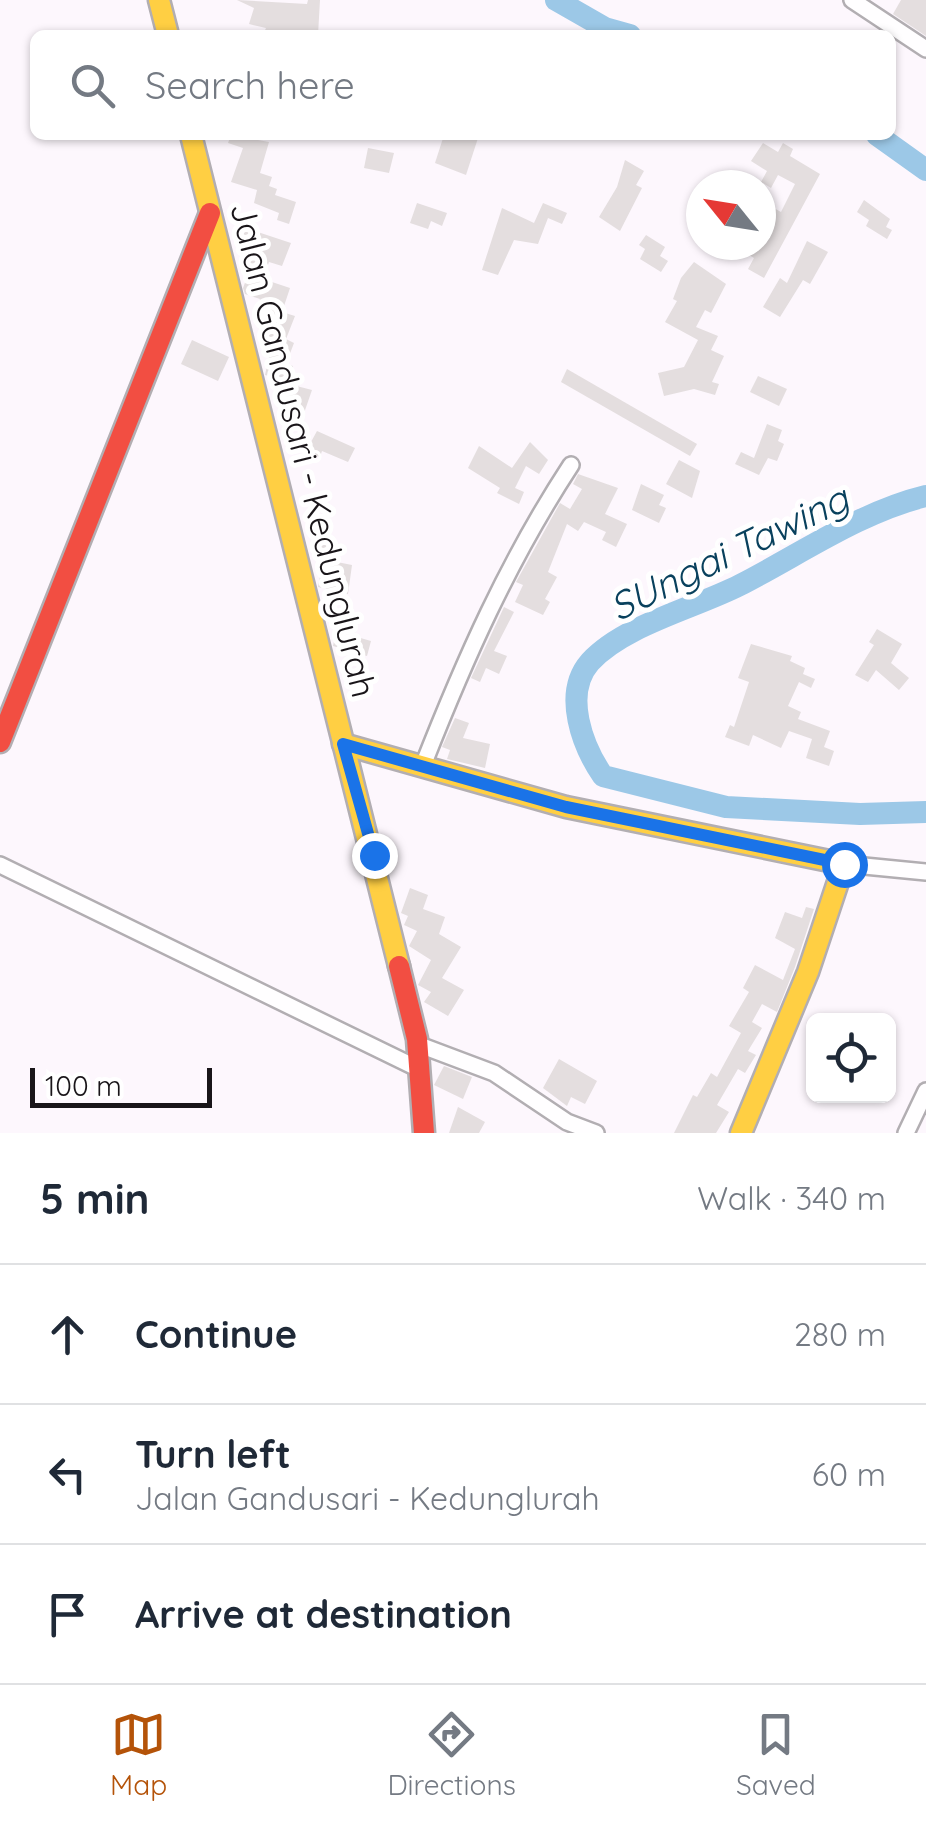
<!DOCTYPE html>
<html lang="en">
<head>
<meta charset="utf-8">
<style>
	:root { --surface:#fff; --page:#f2f2f3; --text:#1f2937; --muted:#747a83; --line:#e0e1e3; --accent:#b45309 }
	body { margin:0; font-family:Quicksand,sans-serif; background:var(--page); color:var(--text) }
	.controls { position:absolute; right:30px; bottom:30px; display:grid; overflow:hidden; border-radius:15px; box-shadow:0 2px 8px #0004 }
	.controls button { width:90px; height:90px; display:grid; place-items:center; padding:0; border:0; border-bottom:2px solid var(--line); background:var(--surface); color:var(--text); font:50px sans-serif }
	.compass { position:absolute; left:686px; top:170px; width:90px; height:90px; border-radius:50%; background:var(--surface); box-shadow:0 2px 8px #0004; rotate:300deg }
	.scale { position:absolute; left:30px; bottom:25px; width:182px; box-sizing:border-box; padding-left:10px; border:5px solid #191519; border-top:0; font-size:28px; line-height:35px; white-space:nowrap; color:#191519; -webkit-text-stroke:8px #fff; paint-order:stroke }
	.stop { position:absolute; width:30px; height:30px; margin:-22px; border:8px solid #1a73e8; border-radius:50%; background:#fff }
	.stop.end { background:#1a73e8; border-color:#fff; box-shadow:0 2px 10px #0008 }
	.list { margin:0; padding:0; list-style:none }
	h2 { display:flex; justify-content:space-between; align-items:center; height:130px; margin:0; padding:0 40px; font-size:42px }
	h2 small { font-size:32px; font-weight:400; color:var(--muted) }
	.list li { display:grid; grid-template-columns:65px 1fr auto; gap:30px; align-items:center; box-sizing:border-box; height:140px; padding:0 40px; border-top:2px solid var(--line) }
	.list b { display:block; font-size:38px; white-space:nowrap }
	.list p { margin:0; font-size:32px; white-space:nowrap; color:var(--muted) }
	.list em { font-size:32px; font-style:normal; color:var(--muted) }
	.icon { flex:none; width:55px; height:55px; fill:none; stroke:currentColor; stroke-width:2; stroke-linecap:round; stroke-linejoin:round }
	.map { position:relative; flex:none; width:926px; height:1133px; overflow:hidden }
	.search { position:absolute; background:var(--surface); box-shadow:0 2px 8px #0004; left:30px; right:30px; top:30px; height:110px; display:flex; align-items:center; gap:25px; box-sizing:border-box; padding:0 35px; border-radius:15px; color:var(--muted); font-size:38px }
	.sheet { height:550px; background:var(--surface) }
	nav { display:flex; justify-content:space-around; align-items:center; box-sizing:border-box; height:140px; border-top:2px solid var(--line); background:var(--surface); font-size:28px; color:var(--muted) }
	nav a { display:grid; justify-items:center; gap:5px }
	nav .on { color:var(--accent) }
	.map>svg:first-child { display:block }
</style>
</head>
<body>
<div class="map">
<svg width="926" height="1133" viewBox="0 0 926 1133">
	<rect width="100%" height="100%" fill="#fdf7fd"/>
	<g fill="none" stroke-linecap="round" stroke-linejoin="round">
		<g stroke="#9cc8e7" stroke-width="22">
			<polyline points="556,0 605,28 630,35"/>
			<polyline points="877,135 926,170"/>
			<path d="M926,496C860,512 799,555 740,585C695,608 624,625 590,662C562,694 583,747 603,776L726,807L860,814L926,812"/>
		</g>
	</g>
	<g fill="#e4dedf">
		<polygon points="237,0 307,4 308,0 320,0 318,35 263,35 266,28 249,24 254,8"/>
		<polygon points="901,0 926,0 926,36 893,14"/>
		<polygon points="231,135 269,142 260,173 272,177 269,186 277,189 275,195 296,202 289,224 277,220 279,213 254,203 257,190 231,182 243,148 228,143"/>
		<polygon points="444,135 478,138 466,175 435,163"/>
		<polygon points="763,143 778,152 783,143 793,149 790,156 820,174 764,278 748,269 754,258 733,245 761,245 772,207 781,212 795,184 778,175 771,188 761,182 767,171 751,161"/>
		<polygon points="368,148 394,153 389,173 364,168"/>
		<polygon points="625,160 644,171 636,185 642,188 620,231 599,217 617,187"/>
		<polygon points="864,200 890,219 886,227 892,230 887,239 866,226 869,220 857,212"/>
		<polygon points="417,203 447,213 442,226 431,221 428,229 410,223"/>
		<polygon points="543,203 567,213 562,224 548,218 538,244 514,240 498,275 482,270 502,208 534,223"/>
		<polygon points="246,228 291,243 282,266 269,262 263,279 290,288 282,312 295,316 286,339 294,343 286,364 293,366 289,381 265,375 271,348 261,344 270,324 253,318 260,299 245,294 243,288 250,269 240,265 248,246 240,243"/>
		<polygon points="646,235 665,247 660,256 668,261 661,272 640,259 645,249 639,245"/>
		<polygon points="807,241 828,252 810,284 803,280 780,317 763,307 780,278 787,283"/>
		<polygon points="694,262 726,284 711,313 705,310 696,327 718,336 711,350 724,356 712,382 719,384 715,395 694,389 664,396 658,373 684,367 698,340 665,322 677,301 673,299 681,278"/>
		<polygon points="192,340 229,357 218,381 181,364"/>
		<polygon points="567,369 697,444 690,456 561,382"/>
		<polygon points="758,376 787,389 779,406 750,392"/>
		<polygon points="285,383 312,390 303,416 281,410"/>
		<polygon points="767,424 782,430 778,441 784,444 777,461 768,458 759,475 735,464 741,452 754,458"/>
		<polygon points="317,431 355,448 348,462 322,451 320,457 305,453"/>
		<polygon points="530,442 548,460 539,474 526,466 515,488 524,492 519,504 497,493 500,488 468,468 479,446 512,468"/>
		<polygon points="679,460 700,471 692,498 666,484"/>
		<polygon points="578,474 618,488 605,514 627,524 616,547 602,540 606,532 584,522 578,531 567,524 548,572 557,577 545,599 550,602 543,615 515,602 523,585 516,582 560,503 570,509 582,489 573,484"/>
		<polygon points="641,484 664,495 659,505 666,508 659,523 632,510"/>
		<polygon points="319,541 341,546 337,562 352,565 348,594 318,587 324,554 316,552"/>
		<polygon points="504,607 514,612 494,651 507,656 499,674 486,668 480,682 471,678"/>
		<polygon points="877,629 902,644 891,663 909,678 899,690 876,670 868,682 855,675 874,645 869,642"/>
		<polygon points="336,631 371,641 367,656 333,646"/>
		<polygon points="751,644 792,656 790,661 805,668 803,674 815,679 811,688 799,682 788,706 801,712 798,719 830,731 824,747 834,751 829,766 806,758 812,739 789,731 781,748 753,735 749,746 725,737 730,725 734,727 749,682 738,678"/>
		<polygon points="455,718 469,723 463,738 490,744 485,768 447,759 450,750 442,747"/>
		<polygon points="410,888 428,895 423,909 445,917 439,934 461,947 442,978 464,990 448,1016 424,1002 431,992 418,985 431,960 409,946 417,931 404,925 408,916 401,913"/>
		<polygon points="806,907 814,909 795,967 777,1012 762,1004 752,1022 762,1028 748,1051 756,1055 745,1073 738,1069 717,1105 729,1112 716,1133 674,1133 693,1095 697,1097 711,1073 717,1077 741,1033 729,1026 749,992 743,988 755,965 783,980 795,949 775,938 785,912 802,918"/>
		<polygon points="559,1059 597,1081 585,1104 571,1097 567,1106 543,1088"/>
		<polygon points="444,1066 472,1077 463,1099 434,1085"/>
		<polygon points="458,1107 485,1122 479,1133 449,1133"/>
	</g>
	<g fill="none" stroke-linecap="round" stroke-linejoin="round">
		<g stroke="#b2aeb2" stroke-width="20">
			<g id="street">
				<polyline points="852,0 926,49"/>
				<path d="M422,768C464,661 508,561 571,465"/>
				<polyline points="844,864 926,872"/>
				<polyline points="0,865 419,1069"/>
				<polyline points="417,1044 494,1073 567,1122 596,1133"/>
				<polyline points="906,1133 926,1091"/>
			</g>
		</g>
		<g stroke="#b2aeb2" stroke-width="25">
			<g id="slow">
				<polyline points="159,0 168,35"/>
				<polyline points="191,135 399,966"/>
				<polyline points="343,744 566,807 844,864 808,972 741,1133"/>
			</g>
		</g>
		<g stroke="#b2aeb2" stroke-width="25">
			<g id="jam">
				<polyline points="0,742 210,213"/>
				<polyline points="399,966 417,1039 424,1133"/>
			</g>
		</g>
		<use href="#street" stroke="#fffeff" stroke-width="15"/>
		<use href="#slow" stroke="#ffcf43" stroke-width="20"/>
		<use href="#jam" stroke="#f24e42" stroke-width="20"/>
	</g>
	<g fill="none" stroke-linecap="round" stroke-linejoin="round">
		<polyline stroke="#1a73e8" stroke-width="12" points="374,855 343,744 566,807 844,864"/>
	</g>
	<g text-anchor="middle" stroke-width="10" stroke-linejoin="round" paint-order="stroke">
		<g font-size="35" fill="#191519" stroke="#fff">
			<text transform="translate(303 450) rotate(76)" y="12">Jalan Gandusari - Kedunglurah</text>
		</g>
		<g font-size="38" font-style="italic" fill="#09415d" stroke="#fff">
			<text transform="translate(729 553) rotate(-26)" y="13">SUngai Tawing</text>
		</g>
	</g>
</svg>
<div class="controls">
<button><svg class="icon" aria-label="locate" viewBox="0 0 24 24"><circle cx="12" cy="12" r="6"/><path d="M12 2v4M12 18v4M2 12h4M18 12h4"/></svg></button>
</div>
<svg class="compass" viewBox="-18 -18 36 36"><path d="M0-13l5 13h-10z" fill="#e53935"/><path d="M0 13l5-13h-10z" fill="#747a83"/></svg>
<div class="scale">100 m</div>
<div class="stop" style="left:844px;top:864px"></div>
<div class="stop end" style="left:374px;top:855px"></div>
<div class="search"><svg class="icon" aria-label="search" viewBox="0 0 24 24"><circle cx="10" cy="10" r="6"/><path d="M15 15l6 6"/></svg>Search here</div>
</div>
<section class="sheet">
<h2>5 min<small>Walk · 340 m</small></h2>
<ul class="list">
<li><svg class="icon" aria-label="ahead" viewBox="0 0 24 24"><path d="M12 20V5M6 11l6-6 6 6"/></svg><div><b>Continue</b></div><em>280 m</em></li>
<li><svg class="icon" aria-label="left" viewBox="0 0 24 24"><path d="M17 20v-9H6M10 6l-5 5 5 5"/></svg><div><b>Turn left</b><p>Jalan Gandusari - Kedunglurah</p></div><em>60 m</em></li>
<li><svg class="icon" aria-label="arrive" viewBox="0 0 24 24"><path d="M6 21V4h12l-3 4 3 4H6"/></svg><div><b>Arrive at destination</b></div></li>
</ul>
</section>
<nav>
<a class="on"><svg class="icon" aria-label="map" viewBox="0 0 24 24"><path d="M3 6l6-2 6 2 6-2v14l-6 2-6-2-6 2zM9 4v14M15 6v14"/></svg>Map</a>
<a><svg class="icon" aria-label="directions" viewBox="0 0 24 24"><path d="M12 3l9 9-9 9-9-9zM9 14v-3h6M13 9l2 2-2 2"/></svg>Directions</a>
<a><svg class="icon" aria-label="saved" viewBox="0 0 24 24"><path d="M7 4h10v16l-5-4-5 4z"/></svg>Saved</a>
</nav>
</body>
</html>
